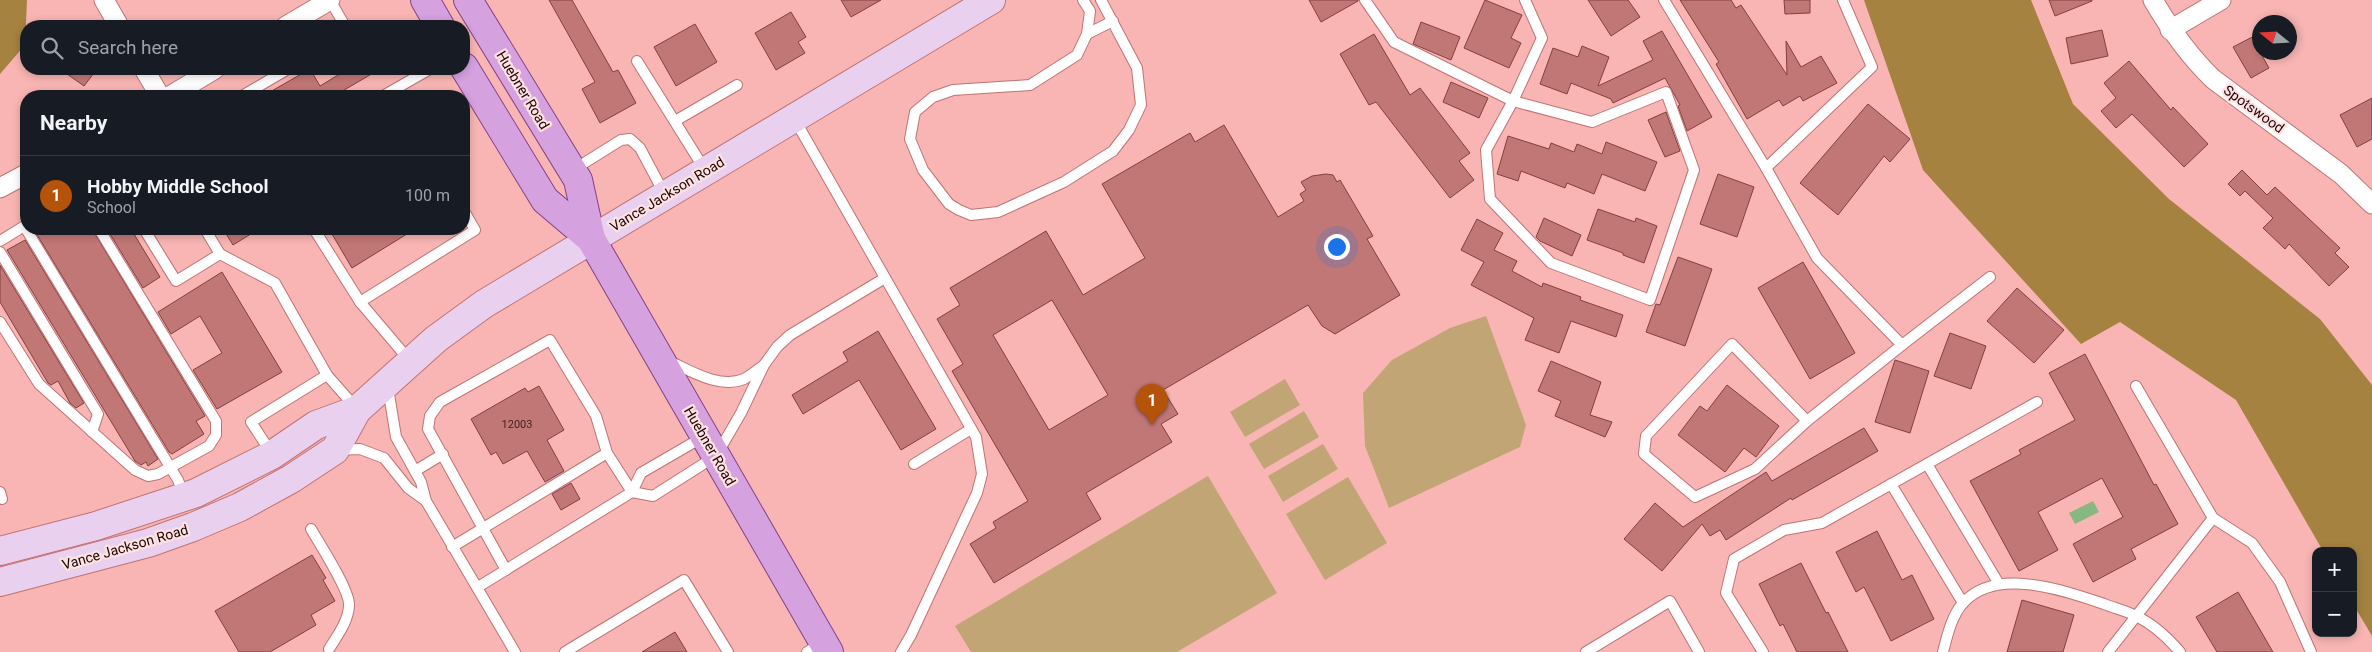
<!DOCTYPE html>
<html lang="en">
<head>
<meta charset="utf-8">
<style>
	:root { --surface:#171b24; --page:#20242c; --text:#f1f3f6; --muted:#9ea1a6; --line:#363941; --accent:#b45309 }
	body { margin:0; font-family:Roboto,sans-serif; background:var(--page); color:var(--text) }
	.controls { position:absolute; right:15px; bottom:15px; display:grid; overflow:hidden; border-radius:10px; box-shadow:0 2px 8px #0003 }
	.controls button { width:45px; height:45px; display:grid; place-items:center; padding:0; border:0; border-bottom:1px solid var(--line); background:var(--surface); color:var(--text); font:25px sans-serif }
	.compass { position:absolute; left:2252px; top:15px; width:45px; height:45px; border-radius:50%; background:var(--surface); box-shadow:0 2px 8px #0003; rotate:288deg }
	.you { position:absolute; left:1336px; top:246px; width:18px; height:18px; margin:-12px; border:4px solid #fff; border-radius:50%; background:#1a73e8; box-shadow:0 0 0 8px #1a73e833 }
	.badge { display:grid; place-items:center; width:32px; height:32px; border-radius:50%; background:var(--accent); color:#fff; font-size:16px; font-weight:700 }
	.pin { position:absolute; translate:-50% -41px; filter:drop-shadow(0 1px 2px #0008) }
	.pin::after { content:''; position:absolute; top:26px; width:18px; height:15px; background:inherit; clip-path:polygon(0 0,100% 0,50% 100%) }
	.list { margin:0; padding:0; list-style:none }
	h2 { display:flex; justify-content:space-between; align-items:center; height:65px; margin:0; padding:0 20px; font-size:21px }
	h2 small { font-size:16px; font-weight:400; color:var(--muted) }
	.list li { display:grid; grid-template-columns:32px 1fr auto; gap:15px; align-items:center; box-sizing:border-box; height:80px; padding:0 20px; border-top:1px solid var(--line) }
	.list b { display:block; font-size:19px; white-space:nowrap }
	.list p { margin:0; font-size:16px; white-space:nowrap; color:var(--muted) }
	.list em { font-size:16px; font-style:normal; color:var(--muted) }
	.icon { flex:none; width:28px; height:28px; fill:none; stroke:currentColor; stroke-width:2; stroke-linecap:round; stroke-linejoin:round }
	.map { position:relative; flex:none; width:2372px; height:652px; overflow:hidden }
	.search { position:absolute; background:var(--surface); box-shadow:0 2px 8px #0003; left:20px; top:20px; width:450px; height:55px; display:flex; align-items:center; gap:12px; box-sizing:border-box; padding:0 18px; border-radius:20px; color:var(--muted); font-size:19px }
	.panel { position:absolute; background:var(--surface); box-shadow:0 2px 8px #0003; left:20px; top:90px; width:450px; height:145px; border-radius:20px }
	.map>svg:first-child { display:block }
</style>
</head>
<body>
<div class="map">
<svg width="2372" height="652" viewBox="0 0 2372 652">
	<rect width="100%" height="100%" fill="#f8b5b3"/>
	<g fill="#c2a574">
		<polygon points="1486,316 1526,425 1520,447 1389,508 1365,446 1363,393 1392,360 1450,328"/>
		<polygon points="1285,379 1300,405 1245,437 1230,412"/>
		<polygon points="1304,411 1319,437 1264,469 1249,444"/>
		<polygon points="1323,444 1338,469 1283,502 1268,476"/>
		<polygon points="1208,476 1277,593 1177,652 971,652 955,626"/>
		<polygon points="1348,477 1387,543 1325,580 1286,514"/>
	</g>
	<g fill="#a58240">
		<polygon points="0,0 27,0 25,45 0,74"/>
		<polygon points="1864,0 2031,0 2073,104 2169,199 2320,319 2372,385 2372,636 2353,604 2353,551 2323,551 2236,400 2120,322 2081,344 1923,170"/>
	</g>
	<polygon fill="#88b880" points="2093,501 2099,512 2075,524 2069,513"/>
	<g fill="#c17776" stroke="#863e3f" fill-rule="evenodd">
		<polygon points="549,0 572,0 613,72 618,70 636,103 600,123 582,89 595,82"/>
		<polygon points="841,0 881,0 851,17"/>
		<polygon points="1309,0 1358,0 1358,1 1321,22"/>
		<polygon points="1485,0 1522,15 1511,38 1521,43 1509,68 1464,48"/>
		<polygon points="1588,0 1628,0 1640,17 1611,36"/>
		<polygon points="1680,0 1731,0 1736,8 1741,5 1787,75 1786,41 1801,67 1821,56 1837,83 1803,101 1800,96 1783,106 1779,100 1747,119 1716,64 1719,62"/>
		<polygon points="1784,0 1810,0 1810,13 1785,14"/>
		<polygon points="2049,0 2092,0 2092,1 2055,16"/>
		<polygon points="791,12 806,37 798,42 805,53 776,70 755,33"/>
		<polygon points="1421,22 1460,37 1451,60 1413,44"/>
		<polygon points="695,24 717,62 676,86 654,47"/>
		<polygon points="2102,30 2108,56 2071,64 2066,38"/>
		<polygon points="1662,31 1712,117 1687,131 1678,106 1680,105 1665,78 1613,103 1611,99 1571,83 1567,94 1540,84 1553,48 1578,57 1582,46 1609,57 1598,86 1653,60 1643,41"/>
		<polygon points="2260,33 2260,52 2269,68 2251,78 2233,47"/>
		<polygon points="1374,34 1410,95 1420,88 1470,153 1459,161 1474,180 1450,198 1376,102 1369,105 1340,54"/>
		<polygon points="2129,61 2171,110 2173,107 2208,144 2184,167 2132,114 2116,128 2101,111 2116,98 2104,83"/>
		<polygon points="60,69 97,69 84,86"/>
		<polygon points="310,69 320,86 348,69 380,69 334,96 263,96"/>
		<polygon points="1451,82 1488,98 1479,118 1443,102"/>
		<polygon points="2372,98 2372,139 2357,147 2340,115"/>
		<polygon points="1868,104 1910,139 1890,162 1884,156 1838,215 1800,183"/>
		<polygon points="1666,112 1680,151 1665,157 1648,120"/>
		<path d="M1224,125L1278,217L1304,201L1300,194L1306,190L1301,182L1312,176L1326,174L1333,175L1337,182L1340,180L1373,236L1367,239L1400,295L1335,334L1322,326L1308,305L1163,390L1178,414L1161,424L1172,442L1086,493L1101,519L994,583L970,544L996,528L993,522L1028,501L952,371L963,364L937,319L960,305L950,288L1046,231L1083,295L1145,258L1102,184L1190,133L1195,142ZM1052,300L1108,395L1049,430L993,335Z"/>
		<polygon points="1508,136 1549,149 1551,143 1574,152 1577,144 1602,154 1606,142 1657,162 1645,191 1602,174 1594,194 1567,183 1565,188 1521,171 1518,181 1497,174"/>
		<polygon points="2242,170 2267,195 2275,187 2340,248 2335,253 2349,267 2329,286 2289,244 2285,249 2263,228 2273,218 2245,191 2240,196 2228,184"/>
		<polygon points="1718,174 1754,187 1737,237 1700,224"/>
		<polygon points="1598,209 1635,222 1636,218 1657,226 1644,263 1623,255 1623,253 1587,240"/>
		<polygon points="1544,218 1581,235 1572,256 1540,241 1536,237"/>
		<polygon points="1477,219 1503,233 1494,250 1517,261 1512,271 1542,287 1543,283 1581,297 1580,300 1623,315 1616,337 1571,321 1559,353 1525,340 1534,318 1471,285 1484,262 1461,250"/>
		<polygon points="43,229 92,229 205,416 196,421 204,434 172,454 169,452 36,233"/>
		<polygon points="107,229 131,229 160,277 143,288"/>
		<polygon points="223,229 259,229 233,245"/>
		<polygon points="329,229 415,229 352,268"/>
		<polygon points="25,240 158,459 148,466 146,462 141,465 135,461 7,250"/>
		<polygon points="1678,257 1712,269 1685,346 1646,332 1656,304 1660,305"/>
		<polygon points="1803,262 1855,353 1810,379 1758,288"/>
		<polygon points="0,265 84,403 76,408 70,403 58,381 51,385 48,383 0,302"/>
		<polygon points="222,272 282,372 217,409 193,370 222,353 200,316 171,334 158,312"/>
		<polygon points="2017,288 2064,330 2034,363 1987,321"/>
		<polygon points="878,331 936,429 901,450 859,380 803,414 792,395 848,361 843,352"/>
		<polygon points="1950,333 1986,346 1971,389 1934,376"/>
		<polygon points="2085,354 2154,485 2156,484 2178,524 2131,549 2136,559 2093,582 2073,544 2123,517 2102,478 2038,512 2058,550 2019,571 1970,481 2021,454 2019,450 2075,420 2049,373"/>
		<polygon points="1895,360 1929,371 1910,433 1875,422"/>
		<polygon points="1551,361 1601,382 1590,415 1612,422 1605,437 1555,416 1561,401 1538,391"/>
		<polygon points="1727,385 1779,426 1756,457 1744,448 1725,472 1678,435 1700,406 1707,411"/>
		<polygon points="539,386 564,430 547,440 564,471 545,482 527,451 503,464 496,452 491,455 471,419 525,388 528,392"/>
		<polygon points="1864,428 1878,451 1792,500 1791,498 1726,540 1720,530 1710,536 1702,524 1662,571 1624,539 1655,503 1683,527 1766,472 1772,481"/>
		<polygon points="571,483 580,499 561,510 552,494"/>
		<polygon points="1877,531 1902,580 1912,575 1934,619 1891,641 1864,587 1856,592 1836,552"/>
		<polygon points="312,555 326,578 323,580 335,601 311,615 316,625 270,652 239,652 215,611"/>
		<polygon points="1801,563 1826,613 1828,612 1848,652 1797,652 1783,624 1780,626 1759,584"/>
		<polygon points="2238,592 2273,652 2217,652 2196,617"/>
		<polygon points="2022,600 2074,615 2063,652 2007,652"/>
		<polygon points="675,632 687,652 642,652"/>
	</g>
	<g fill="none" stroke-linecap="round" stroke-linejoin="round">
		<g stroke="#c17372" stroke-width="12">
			<g id="service">
				<polyline points="330,0 345,26"/>
				<polyline points="1083,0 1090,11 1087,34 1077,55 1030,85 953,90 933,97 915,112 910,139 923,170 949,204 959,210 971,215 998,212 1064,182 1113,151 1129,130 1141,105 1137,68 1101,0"/>
				<polyline points="1365,0 1394,42 1513,101 1542,38 1525,0"/>
				<polyline points="1664,0 1766,168 1872,67 1843,0"/>
				<polyline points="1087,34 1113,21"/>
				<polyline points="637,61 705,170"/>
				<polygon points="1666,92 1694,170 1650,300 1551,263 1490,199 1486,150 1513,101 1592,122"/>
				<polyline points="242,96 288,69"/>
				<polyline points="383,96 430,69"/>
				<polyline points="795,120 976,437 982,474 977,493 911,635 901,652"/>
				<polyline points="675,121 737,85"/>
				<polyline points="1766,168 1817,258 1902,345 1990,277"/>
				<polyline points="573,170 621,140 630,139 640,148 665,195"/>
				<polyline points="26,229 178,480 184,496"/>
				<polyline points="144,229 176,281 220,254 205,229"/>
				<polyline points="314,229 360,302 410,361"/>
				<polyline points="0,241 26,225"/>
				<polyline points="0,252 98,414 92,432"/>
				<polyline points="220,254 275,283 327,375 356,408"/>
				<polyline points="360,302 475,230 464,211"/>
				<polyline points="0,322 39,384 135,470 148,476 158,474 209,446 216,435 216,421 99,229"/>
				<path d="M669,361C691,371 719,389 744,379C750,376 757,370 763,366"/>
				<polyline points="2136,386 2213,518 2252,543 2280,582 2311,652"/>
				<polyline points="388,388 396,437 421,482 426,501 515,652"/>
				<polyline points="1807,421 1755,469 1695,497 1644,454 1646,436 1732,344 1807,421 1902,345"/>
				<polyline points="337,450 360,449 384,458 408,488 426,501"/>
				<polyline points="272,454 251,422 327,375"/>
				<polyline points="914,464 971,429"/>
				<polyline points="1927,464 1999,584"/>
				<polyline points="415,471 443,454"/>
				<polyline points="1891,484 1963,603"/>
				<polyline points="0,492 2,499"/>
				<path d="M311,529C319,543 351,592 349,606C348,622 337,636 329,649"/>
				<polyline points="452,547 607,453"/>
				<polyline points="506,570 428,429 430,416 440,402 550,340 596,416 607,453 632,492 653,496 716,456 741,413 764,365 777,347 790,335 885,278"/>
				<polyline points="478,587 632,492 641,473 703,437"/>
				<polyline points="565,652 684,580 728,652"/>
				<polyline points="807,652 823,642"/>
				<polyline points="1586,652 1670,601 1699,652"/>
				<polyline points="1763,652 1726,593 1734,559 1784,530 1822,523 2037,402"/>
				<path d="M1943,652C1947,636 1952,615 1963,603C1997,566 2065,591 2104,604C2114,608 2127,611 2136,616C2153,624 2168,638 2180,652"/>
				<polyline points="2108,652 2213,518"/>
			</g>
		</g>
		<g stroke="#c17372" stroke-width="21">
			<g id="minor">
				<polyline points="104,0 119,26"/>
				<path d="M2153,0C2170,29 2188,55 2213,79L2341,174L2372,204"/>
				<polyline points="286,26 330,0"/>
				<polyline points="2170,30 2221,0"/>
				<polyline points="144,69 160,96"/>
				<polyline points="170,96 215,69"/>
				<polyline points="0,188 26,174"/>
			</g>
		</g>
		<g stroke="#c17372" stroke-width="30">
			<g id="secondary">
				<polyline points="0,551 96,526 196,493 272,455 316,425 357,410"/>
				<polyline points="0,582 148,543 193,527 240,507 291,479 335,450 357,410 436,339 484,304 991,0"/>
			</g>
		</g>
		<g stroke="#834185" stroke-width="30">
			<g id="primary">
				<polyline points="425,0 440,26"/>
				<polyline points="468,0 578,180 591,239 829,652"/>
				<polyline points="464,67 545,200 591,239"/>
			</g>
		</g>
		<use href="#service" stroke="#fff" stroke-width="10"/>
		<use href="#minor" stroke="#fff" stroke-width="19"/>
		<use href="#secondary" stroke="#ead0ef" stroke-width="28"/>
		<use href="#primary" stroke="#d5a1df" stroke-width="28"/>
	</g>
	<g text-anchor="middle" stroke-width="4.5" stroke-linejoin="round" paint-order="stroke">
		<g font-size="11" fill="#482222">
			<text x="517" y="428">12003</text>
		</g>
		<g font-size="14" fill="#200506" stroke="#fde2e1">
			<text transform="translate(523 90) rotate(59)" y="5">Huebner Road</text>
			<text transform="translate(2254 109) rotate(36)" y="5">Spotswood</text>
			<text transform="translate(667 194) rotate(-31)" y="5">Vance Jackson Road</text>
			<text transform="translate(710 446) rotate(60)" y="5">Huebner Road</text>
			<text transform="translate(125 547) rotate(-16)" y="5">Vance Jackson Road</text>
		</g>
	</g>
</svg>
<div class="controls">
<button>+</button>
<button>−</button>
</div>
<svg class="compass" viewBox="-18 -18 36 36"><path d="M0-13l5 13h-10z" fill="#e53935"/><path d="M0 13l5-13h-10z" fill="#9ea1a6"/></svg>
<div class="you"></div>
<div class="pin badge" style="left:1152px;top:425px">1</div>
<div class="search"><svg class="icon" aria-label="search" viewBox="0 0 24 24"><circle cx="10" cy="10" r="6"/><path d="M15 15l6 6"/></svg>Search here</div>
<section class="panel">
<h2>Nearby<small></small></h2>
<ul class="list">
<li><span class="badge">1</span><div><b>Hobby Middle School</b><p>School</p></div><em>100 m</em></li>
</ul>
</section>
</div>
</body>
</html>
